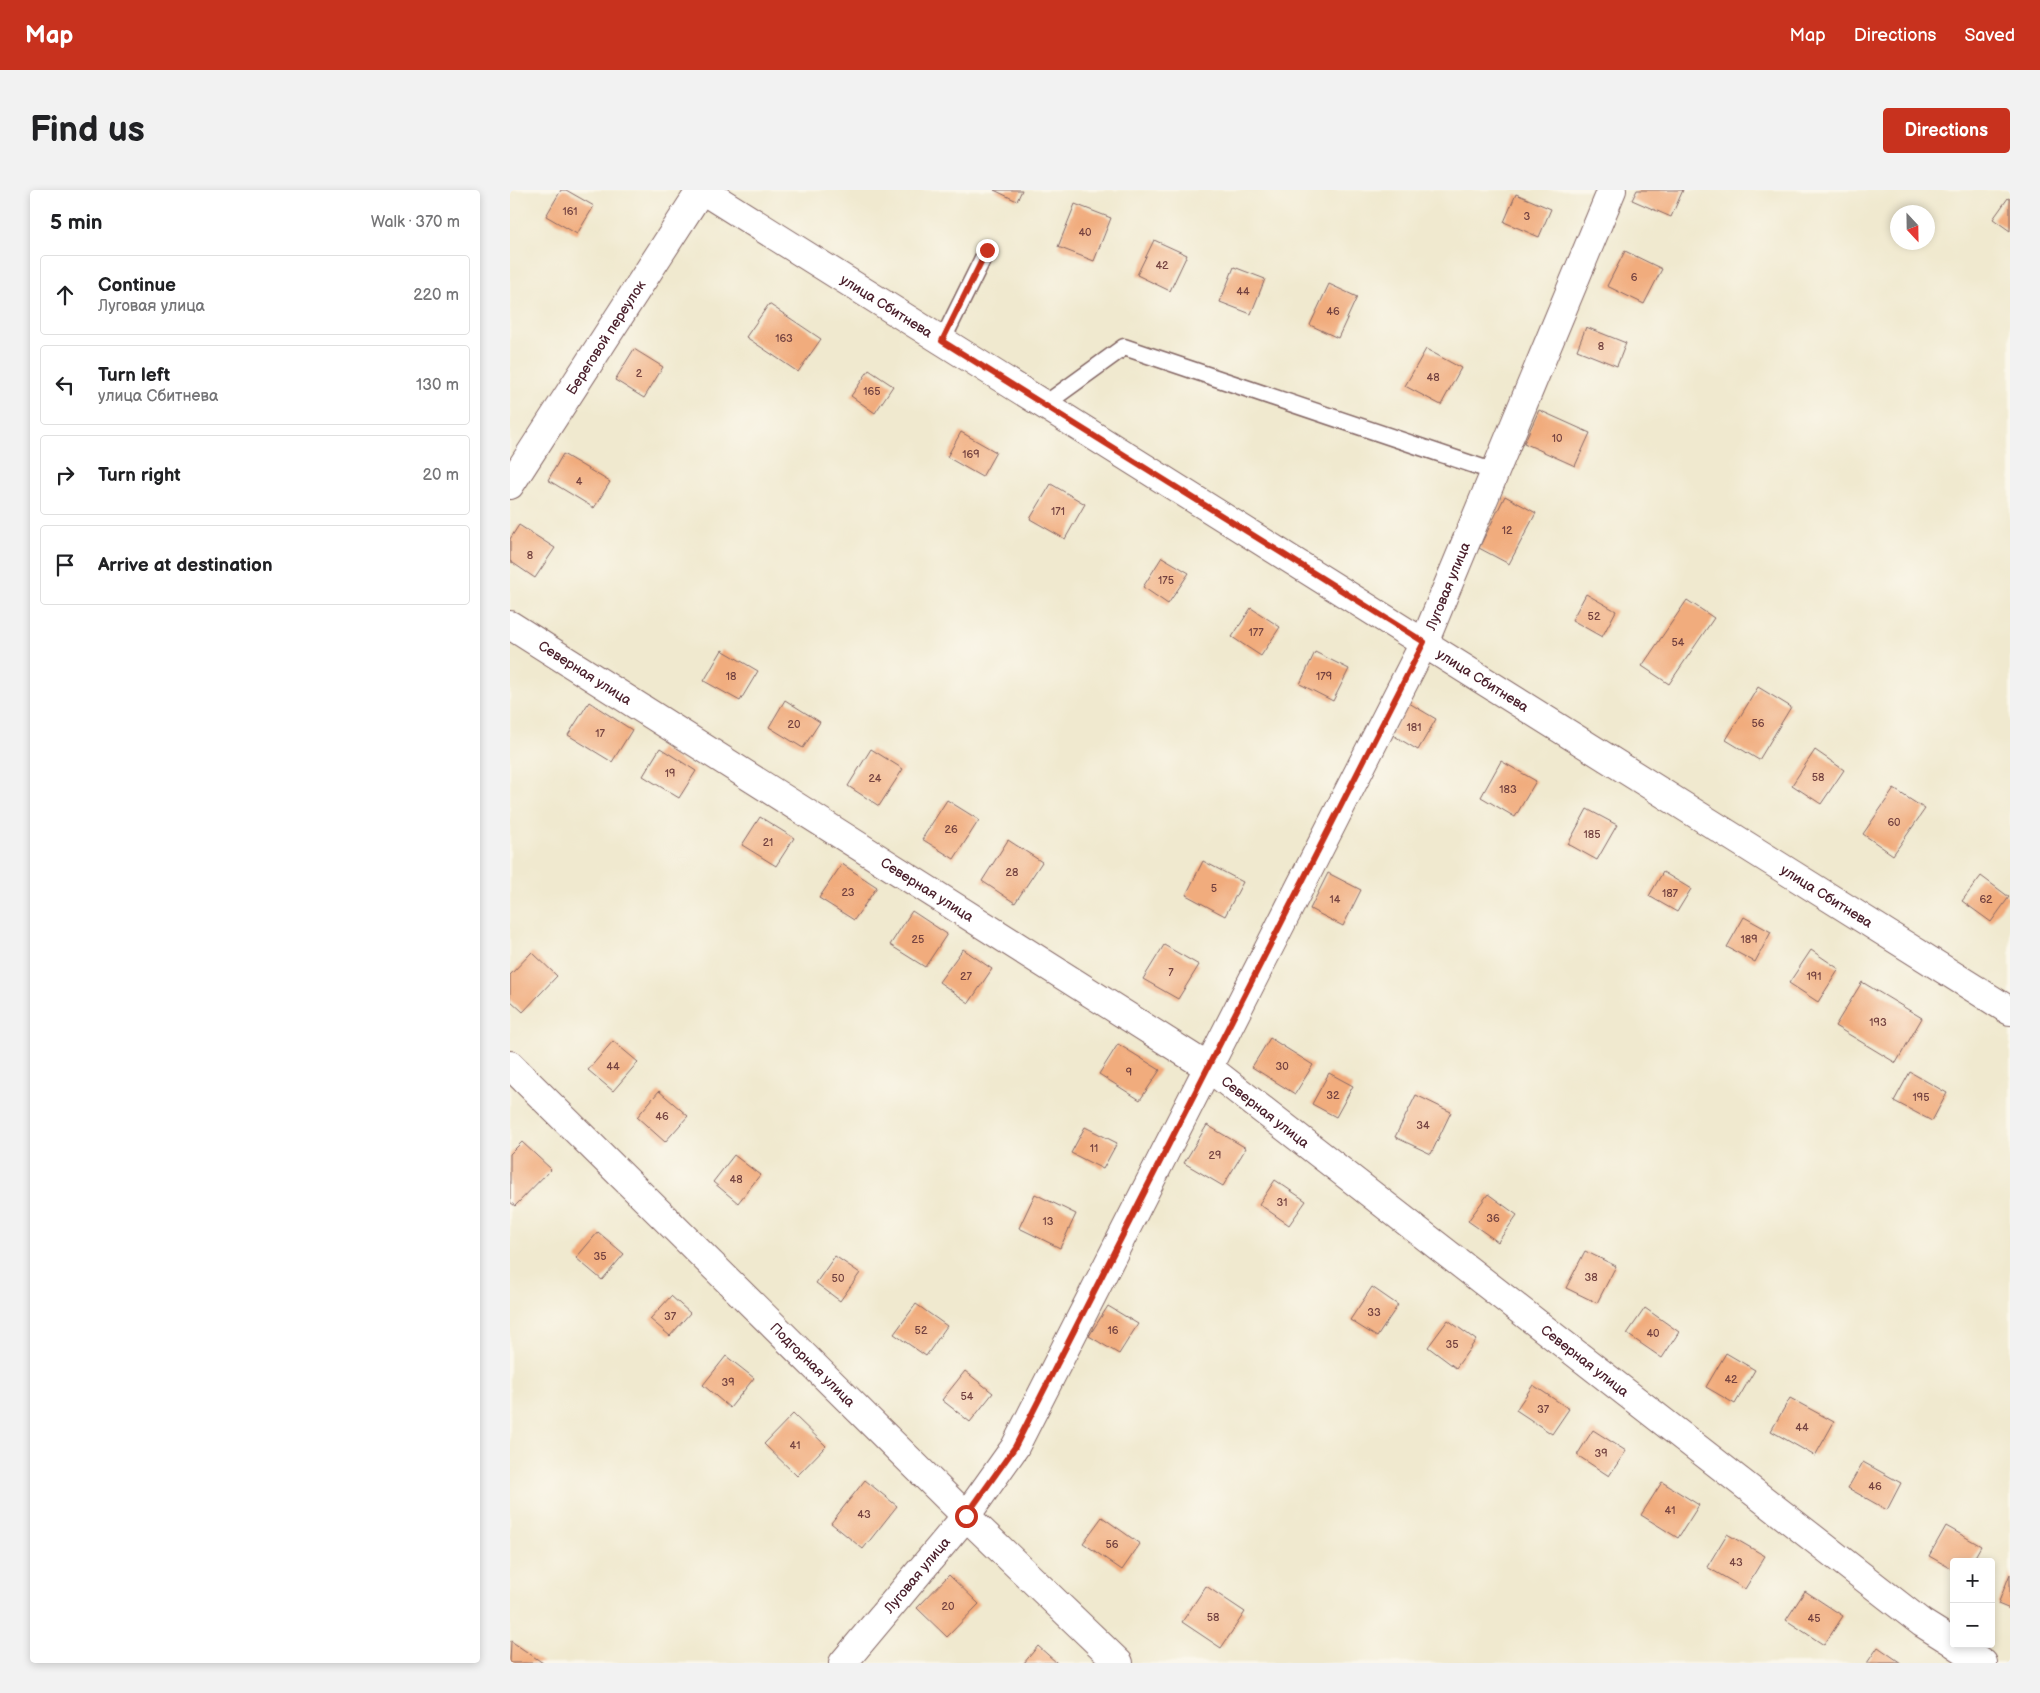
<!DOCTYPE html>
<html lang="en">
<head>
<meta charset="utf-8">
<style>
	:root { --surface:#fff; --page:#f2f2f2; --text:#202124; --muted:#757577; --line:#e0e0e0; --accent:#c8321e }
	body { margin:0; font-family:"Balsamiq Sans",sans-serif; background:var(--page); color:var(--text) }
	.controls { position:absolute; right:15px; bottom:15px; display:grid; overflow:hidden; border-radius:5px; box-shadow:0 2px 8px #0003 }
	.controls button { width:45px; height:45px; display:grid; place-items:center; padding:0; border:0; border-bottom:1px solid var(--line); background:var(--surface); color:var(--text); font:25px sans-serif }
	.compass { position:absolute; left:1380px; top:15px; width:45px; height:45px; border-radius:50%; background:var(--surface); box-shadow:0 2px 8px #0003; rotate:158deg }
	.stop { position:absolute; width:15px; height:15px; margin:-11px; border:4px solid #c8321e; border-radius:50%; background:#fff }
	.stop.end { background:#c8321e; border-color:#fff; box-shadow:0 1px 5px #0008 }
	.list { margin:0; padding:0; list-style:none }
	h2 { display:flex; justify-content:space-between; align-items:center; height:65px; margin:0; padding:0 20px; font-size:21px }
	h2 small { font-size:16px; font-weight:400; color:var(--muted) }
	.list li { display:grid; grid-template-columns:32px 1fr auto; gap:15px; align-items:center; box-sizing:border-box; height:80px; margin:0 10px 10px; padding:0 10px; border:1px solid var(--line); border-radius:5px }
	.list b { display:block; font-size:19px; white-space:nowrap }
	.list p { margin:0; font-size:16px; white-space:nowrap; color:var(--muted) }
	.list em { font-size:16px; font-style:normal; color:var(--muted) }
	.icon { flex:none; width:28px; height:28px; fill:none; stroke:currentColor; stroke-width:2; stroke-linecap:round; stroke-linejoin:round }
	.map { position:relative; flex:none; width:1500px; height:1473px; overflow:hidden; border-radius:5px }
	header { display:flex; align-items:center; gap:30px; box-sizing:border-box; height:70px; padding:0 25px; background:var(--accent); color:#fff }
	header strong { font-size:24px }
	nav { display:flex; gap:28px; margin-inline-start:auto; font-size:18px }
	.intro { display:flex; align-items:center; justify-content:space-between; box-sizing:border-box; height:120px; padding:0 30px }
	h1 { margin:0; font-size:35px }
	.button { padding:12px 22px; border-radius:5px; background:var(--accent); color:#fff; font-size:18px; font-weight:700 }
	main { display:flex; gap:30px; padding:0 30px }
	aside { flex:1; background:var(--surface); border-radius:5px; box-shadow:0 2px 8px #0003 }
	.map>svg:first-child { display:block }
</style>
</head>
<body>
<header>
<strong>Map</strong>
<nav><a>Map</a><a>Directions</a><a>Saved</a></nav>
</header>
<div class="intro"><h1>Find us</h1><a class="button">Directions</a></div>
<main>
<aside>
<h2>5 min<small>Walk · 370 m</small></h2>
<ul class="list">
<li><svg class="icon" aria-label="ahead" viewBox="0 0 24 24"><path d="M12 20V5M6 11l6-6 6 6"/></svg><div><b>Continue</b><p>Луговая улица</p></div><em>220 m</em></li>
<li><svg class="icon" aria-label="left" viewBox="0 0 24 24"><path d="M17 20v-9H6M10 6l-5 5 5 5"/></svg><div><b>Turn left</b><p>улица Сбитнева</p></div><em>130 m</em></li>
<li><svg class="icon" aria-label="right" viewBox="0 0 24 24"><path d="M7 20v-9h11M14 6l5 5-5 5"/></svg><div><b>Turn right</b></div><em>20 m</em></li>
<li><svg class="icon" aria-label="arrive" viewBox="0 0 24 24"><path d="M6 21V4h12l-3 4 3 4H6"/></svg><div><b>Arrive at destination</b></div></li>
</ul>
</aside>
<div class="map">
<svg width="1500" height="1473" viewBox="0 0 1500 1473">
	<rect width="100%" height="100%" fill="#fbf7ec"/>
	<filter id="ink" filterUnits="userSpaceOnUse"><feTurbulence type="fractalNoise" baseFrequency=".02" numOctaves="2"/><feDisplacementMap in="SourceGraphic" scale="10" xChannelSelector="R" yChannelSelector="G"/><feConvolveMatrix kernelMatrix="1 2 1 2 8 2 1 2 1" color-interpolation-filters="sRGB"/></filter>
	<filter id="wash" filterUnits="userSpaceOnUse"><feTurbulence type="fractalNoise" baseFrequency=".0096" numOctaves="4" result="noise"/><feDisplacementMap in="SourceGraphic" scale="20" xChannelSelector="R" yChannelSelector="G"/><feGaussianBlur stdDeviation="1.12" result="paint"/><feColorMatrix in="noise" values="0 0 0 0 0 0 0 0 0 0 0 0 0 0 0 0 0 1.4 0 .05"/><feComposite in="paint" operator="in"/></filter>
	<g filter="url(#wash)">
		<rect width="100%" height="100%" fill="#f0e9cf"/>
		<g id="blocks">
			<g fill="#f1ac7d">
				<polygon points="51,0 56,0 84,16 67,44 36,26"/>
				<polygon points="484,0 512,0 507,11"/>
				<polygon points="1127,0 1173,0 1161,27 1122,10"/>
				<polygon points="1006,4 1041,19 1029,47 994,32"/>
				<polygon points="1498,8 1500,9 1500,41 1483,29"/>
				<polygon points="565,14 601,28 584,71 548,57"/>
				<polygon points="644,50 677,65 660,101 627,85"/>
				<polygon points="1115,61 1152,79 1134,114 1097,96"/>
				<polygon points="724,77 755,89 741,124 710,112"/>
				<polygon points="819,94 847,107 828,148 800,135"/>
				<polygon points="259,114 311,149 288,182 236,147"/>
				<polygon points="1076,137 1116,153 1107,176 1067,160"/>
				<polygon points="124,159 153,177 134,208 105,190"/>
				<polygon points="916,159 951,178 931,215 895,196"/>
				<polygon points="359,180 383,196 365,223 341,206"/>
				<polygon points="1029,220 1080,243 1065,276 1014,253"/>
				<polygon points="451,242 486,262 472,287 437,267"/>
				<polygon points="53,264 100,292 84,318 38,290"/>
				<polygon points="541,294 575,314 555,349 520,329"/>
				<polygon points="995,306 1026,323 999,374 969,358"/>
				<polygon points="9,335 45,358 25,388 0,371 0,349"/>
				<polygon points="652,367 679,383 658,414 633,397"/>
				<polygon points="1076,404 1106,421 1092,447 1062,430"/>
				<polygon points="1177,410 1204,428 1159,494 1132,476"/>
				<polygon points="741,418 770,437 751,466 722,447"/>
				<polygon points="212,460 248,481 230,511 194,491"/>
				<polygon points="805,462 839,479 823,511 790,494"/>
				<polygon points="1248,497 1281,517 1249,570 1216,550"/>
				<polygon points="275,510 310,532 293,558 259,537"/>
				<polygon points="79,512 122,540 102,572 58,545"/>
				<polygon points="899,513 926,529 908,560 881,544"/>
				<polygon points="150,558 186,581 169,608 133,586"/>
				<polygon points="361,559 393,579 369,616 338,596"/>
				<polygon points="1305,560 1334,580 1311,614 1282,595"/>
				<polygon points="991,571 1026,591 1005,627 971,607"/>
				<polygon points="1384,599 1415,619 1383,665 1353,644"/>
				<polygon points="437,610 469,630 444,669 412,649"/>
				<polygon points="1077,619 1107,635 1087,670 1058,654"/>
				<polygon points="250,627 284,648 266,676 232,655"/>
				<polygon points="498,650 532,672 505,713 472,691"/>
				<polygon points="693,671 733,692 715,726 676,705"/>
				<polygon points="332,674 367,697 344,730 309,708"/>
				<polygon points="1153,682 1181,699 1167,722 1139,706"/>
				<polygon points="818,683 851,700 833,736 800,719"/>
				<polygon points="1471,686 1499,707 1481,732 1452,711"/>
				<polygon points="402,721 437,744 415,777 380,755"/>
				<polygon points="1234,727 1261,742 1245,772 1217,757"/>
				<polygon points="654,755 689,775 668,809 633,789"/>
				<polygon points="453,759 482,779 459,813 429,792"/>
				<polygon points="1301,760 1329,779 1308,812 1279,793"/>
				<polygon points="22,762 47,786 13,822 0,810 0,785"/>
				<polygon points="1352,792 1412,828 1386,873 1325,836"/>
				<polygon points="760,848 803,875 785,904 742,877"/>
				<polygon points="103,851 128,872 103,901 78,880"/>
				<polygon points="608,854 650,880 630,910 589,884"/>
				<polygon points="1400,882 1437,903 1422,931 1384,911"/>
				<polygon points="819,883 843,896 826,927 802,914"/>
				<polygon points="149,901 178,926 155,952 127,927"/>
				<polygon points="906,905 941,922 921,964 885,947"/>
				<polygon points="697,935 736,958 713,996 674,973"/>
				<polygon points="575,937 607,953 593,979 561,963"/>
				<polygon points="12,952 41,979 5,1016 0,1012 0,964"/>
				<polygon points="224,965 250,985 228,1013 203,992"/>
				<polygon points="765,990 796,1011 779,1035 749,1014"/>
				<polygon points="525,1004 566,1024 550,1058 509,1038"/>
				<polygon points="978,1004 1007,1025 988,1052 958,1031"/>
				<polygon points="88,1042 114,1064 92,1090 66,1068"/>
				<polygon points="1075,1061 1106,1076 1087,1113 1056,1098"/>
				<polygon points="325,1066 350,1083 330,1111 306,1093"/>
				<polygon points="862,1097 888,1115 867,1147 840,1130"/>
				<polygon points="161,1106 180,1123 160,1146 140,1129"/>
				<polygon points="406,1114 437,1136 416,1166 384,1144"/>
				<polygon points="598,1116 628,1134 609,1164 579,1146"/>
				<polygon points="1135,1118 1169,1142 1152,1168 1117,1144"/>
				<polygon points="938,1130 966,1150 946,1178 918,1157"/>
				<polygon points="1216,1163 1245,1180 1225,1214 1196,1197"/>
				<polygon points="216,1166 244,1188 220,1218 193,1195"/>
				<polygon points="455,1181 483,1203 460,1232 432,1210"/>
				<polygon points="1023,1195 1059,1219 1042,1244 1006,1220"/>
				<polygon points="1280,1208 1324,1232 1305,1266 1261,1241"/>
				<polygon points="283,1224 316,1256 287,1286 254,1254"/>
				<polygon points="1083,1240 1116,1261 1099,1286 1067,1265"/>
				<polygon points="1353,1272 1391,1293 1377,1320 1338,1298"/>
				<polygon points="355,1290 387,1316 353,1359 321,1333"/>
				<polygon points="1152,1292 1189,1315 1168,1348 1131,1325"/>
				<polygon points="592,1327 630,1354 612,1380 573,1353"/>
				<polygon points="1436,1336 1471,1356 1462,1372 1444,1372 1444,1380 1419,1366"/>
				<polygon points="1217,1344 1255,1366 1235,1399 1197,1377"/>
				<polygon points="1500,1384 1500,1419 1488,1414"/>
				<polygon points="439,1385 469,1414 437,1447 407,1418"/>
				<polygon points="696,1396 735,1422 711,1458 672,1432"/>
				<polygon points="1295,1401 1333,1426 1314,1455 1276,1430"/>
				<polygon points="1,1451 33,1473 0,1473"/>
				<polygon points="528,1456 547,1473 514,1473"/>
				<polygon points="1368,1457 1391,1473 1357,1473"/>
			</g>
		</g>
	</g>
	<g filter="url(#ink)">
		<use href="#blocks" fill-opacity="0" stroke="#846664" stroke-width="1"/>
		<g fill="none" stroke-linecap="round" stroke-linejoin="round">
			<g stroke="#846664" stroke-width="19">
				<g id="lane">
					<polyline points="432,151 477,60"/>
					<polyline points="534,215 614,157 985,282"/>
				</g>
			</g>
			<g stroke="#846664" stroke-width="30">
				<g id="street">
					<path id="s1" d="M192,0L1500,821"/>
					<path id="s2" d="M0,295L191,0"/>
					<path id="s3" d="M0,435L699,878L1412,1433L1444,1453"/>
					<path id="s4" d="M0,875L456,1326L609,1473"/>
					<polyline points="1445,1454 1473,1473"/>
					<path id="s5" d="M333,1473L456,1326L505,1257L914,453L1102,0"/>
				</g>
			</g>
			<use href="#lane" stroke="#fff" stroke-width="16"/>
			<use href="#street" stroke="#fff" stroke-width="28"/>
		</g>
	</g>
	<g fill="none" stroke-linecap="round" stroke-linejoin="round" filter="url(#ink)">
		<polyline stroke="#c8321e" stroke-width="6" points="456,1326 505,1257 914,452 432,151 477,60"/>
	</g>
	<g text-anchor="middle" stroke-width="5" stroke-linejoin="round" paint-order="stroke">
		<g font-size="11" fill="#744240">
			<text x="60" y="25">161</text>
			<text x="1017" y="30">3</text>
			<text x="575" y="46">40</text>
			<text x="652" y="79">42</text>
			<text x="1124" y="91">6</text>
			<text x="733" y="105">44</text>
			<text x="823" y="125">46</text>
			<text x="274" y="152">163</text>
			<text x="1091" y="160">8</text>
			<text x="129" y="187">2</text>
			<text x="923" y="191">48</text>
			<text x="362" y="205">165</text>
			<text x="1047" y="252">10</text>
			<text x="461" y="268">169</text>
			<text x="69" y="295">4</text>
			<text x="548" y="325">171</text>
			<text x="997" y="344">12</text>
			<text x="20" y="369">8</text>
			<text x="656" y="394">175</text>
			<text x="1084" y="430">52</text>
			<text x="746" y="446">177</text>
			<text x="1168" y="456">54</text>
			<text x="221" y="490">18</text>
			<text x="814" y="490">179</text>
			<text x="1248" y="537">56</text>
			<text x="284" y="538">20</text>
			<text x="904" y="541">181</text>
			<text x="90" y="547">17</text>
			<text x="160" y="587">19</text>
			<text x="1308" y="591">58</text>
			<text x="365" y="592">24</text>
			<text x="998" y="603">183</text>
			<text x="1384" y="636">60</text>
			<text x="441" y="643">26</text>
			<text x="1082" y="648">185</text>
			<text x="258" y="656">21</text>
			<text x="502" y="686">28</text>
			<text x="704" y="702">5</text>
			<text x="338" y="706">23</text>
			<text x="1160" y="707">187</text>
			<text x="825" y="713">14</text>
			<text x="1476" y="713">62</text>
			<text x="408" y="753">25</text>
			<text x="1239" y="753">189</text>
			<text x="661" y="786">7</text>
			<text x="456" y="790">27</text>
			<text x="1304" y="790">191</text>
			<text x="1368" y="836">193</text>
			<text x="103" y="880">44</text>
			<text x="772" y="880">30</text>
			<text x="619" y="886">9</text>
			<text x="823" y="909">32</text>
			<text x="1411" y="911">195</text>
			<text x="152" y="930">46</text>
			<text x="913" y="939">34</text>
			<text x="584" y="962">11</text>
			<text x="705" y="969">29</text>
			<text x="226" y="993">48</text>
			<text x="772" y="1016">31</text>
			<text x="983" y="1032">36</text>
			<text x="538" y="1035">13</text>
			<text x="90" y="1070">35</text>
			<text x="1081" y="1091">38</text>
			<text x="328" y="1092">50</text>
			<text x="864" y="1126">33</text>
			<text x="160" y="1130">37</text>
			<text x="411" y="1144">52</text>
			<text x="603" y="1144">16</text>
			<text x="1143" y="1147">40</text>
			<text x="942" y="1158">35</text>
			<text x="1221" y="1193">42</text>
			<text x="218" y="1196">39</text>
			<text x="457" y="1210">54</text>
			<text x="1033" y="1223">37</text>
			<text x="1292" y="1241">44</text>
			<text x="285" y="1259">41</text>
			<text x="1091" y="1267">39</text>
			<text x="1365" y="1300">46</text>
			<text x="1160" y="1324">41</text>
			<text x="354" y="1328">43</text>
			<text x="602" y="1358">56</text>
			<text x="1226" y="1376">43</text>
			<text x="438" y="1420">20</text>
			<text x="703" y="1431">58</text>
			<text x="1304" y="1432">45</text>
		</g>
		<g font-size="14" fill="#4a1f2b" stroke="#fbf7ec">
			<text dy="5" stroke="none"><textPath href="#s1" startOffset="218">улица Сбитнева</textPath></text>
			<text dy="5" stroke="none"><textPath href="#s2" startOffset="176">Береговой переулок</textPath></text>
			<text dy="5" stroke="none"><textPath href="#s5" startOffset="1240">Луговая улица</textPath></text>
			<text dy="5" stroke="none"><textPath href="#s3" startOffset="89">Северная улица</textPath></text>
			<text dy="5" stroke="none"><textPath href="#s1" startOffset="922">улица Сбитнева</textPath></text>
			<text dy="5" stroke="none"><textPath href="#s3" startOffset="494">Северная улица</textPath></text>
			<text dy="5" stroke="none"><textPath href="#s1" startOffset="1328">улица Сбитнева</textPath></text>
			<text dy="5" stroke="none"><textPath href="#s3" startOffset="899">Северная улица</textPath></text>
			<text dy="5" stroke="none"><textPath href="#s3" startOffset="1304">Северная улица</textPath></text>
			<text dy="5" stroke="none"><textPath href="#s4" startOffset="426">Подгорная улица</textPath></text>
			<text dy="5" stroke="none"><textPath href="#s5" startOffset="115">Луговая улица</textPath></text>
		</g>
	</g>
</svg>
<div class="controls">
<button>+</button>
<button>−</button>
</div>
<svg class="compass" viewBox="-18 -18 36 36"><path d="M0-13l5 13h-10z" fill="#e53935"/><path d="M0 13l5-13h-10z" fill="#757577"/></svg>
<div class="stop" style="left:456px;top:1326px"></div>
<div class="stop end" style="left:477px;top:60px"></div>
</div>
</main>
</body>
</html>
